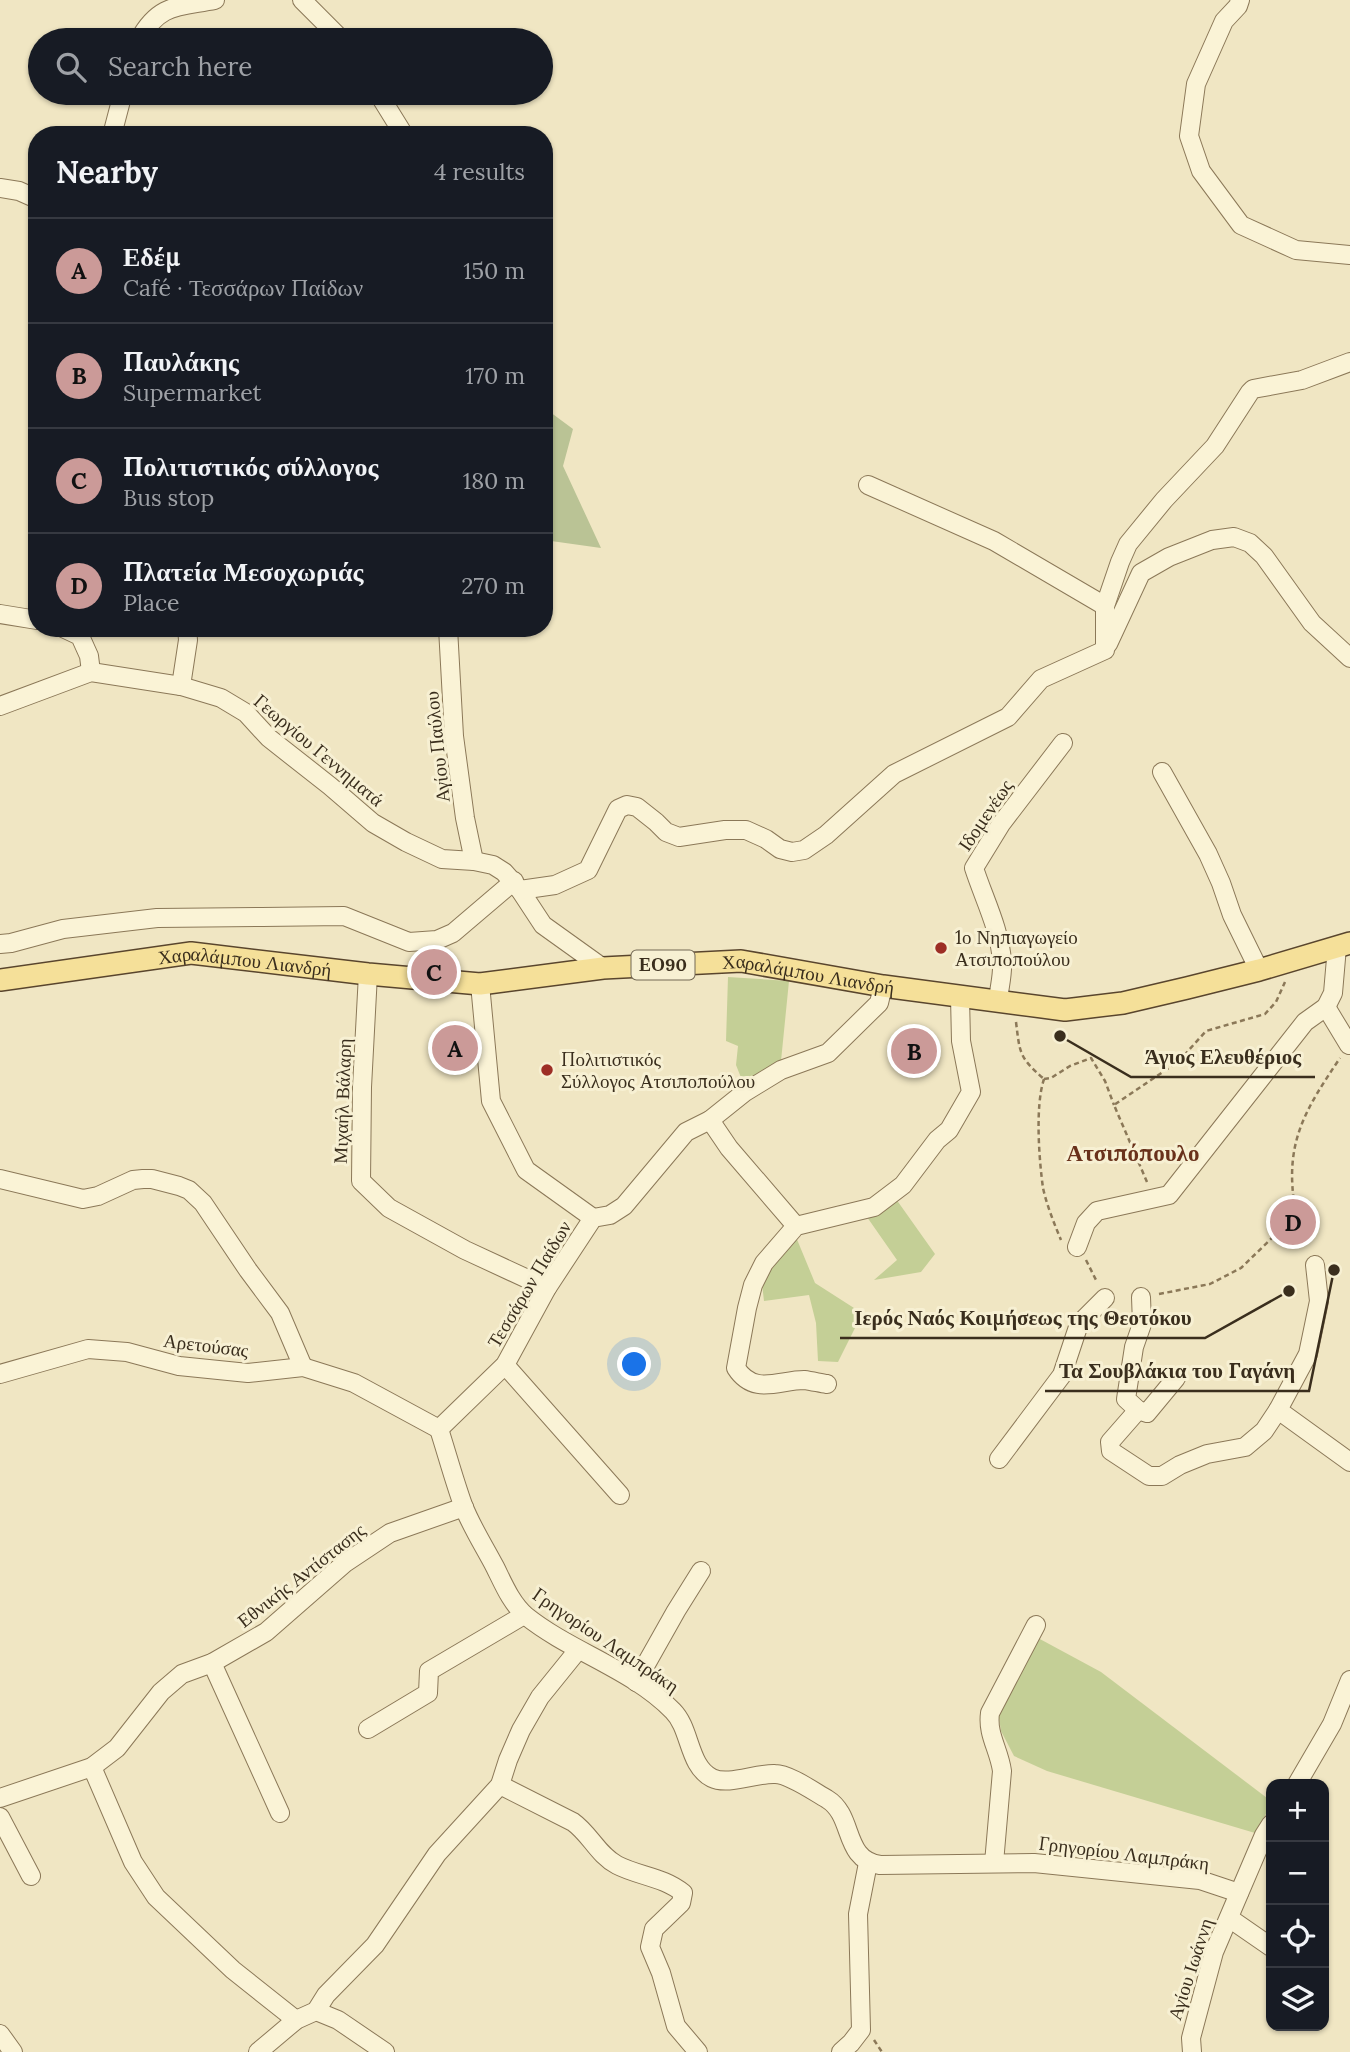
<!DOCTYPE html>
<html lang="en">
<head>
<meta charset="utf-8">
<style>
	:root { --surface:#171b24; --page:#242831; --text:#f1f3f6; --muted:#9ea1a6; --line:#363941; --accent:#cb9a98 }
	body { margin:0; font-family:Lora,serif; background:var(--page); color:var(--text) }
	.controls { position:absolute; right:21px; bottom:21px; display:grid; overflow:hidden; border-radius:14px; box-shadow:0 2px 5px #0004 }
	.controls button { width:63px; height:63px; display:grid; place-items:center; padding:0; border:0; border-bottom:2px solid var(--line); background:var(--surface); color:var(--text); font:35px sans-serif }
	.you { position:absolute; left:635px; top:1365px; width:24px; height:24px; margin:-18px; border:5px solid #fff; border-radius:50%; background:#1a73e8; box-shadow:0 0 0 10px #1a73e833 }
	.badge { display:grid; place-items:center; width:46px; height:46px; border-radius:50%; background:var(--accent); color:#111; font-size:23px; font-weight:700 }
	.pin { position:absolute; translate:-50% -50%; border:4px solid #fff; box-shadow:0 2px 7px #0006 }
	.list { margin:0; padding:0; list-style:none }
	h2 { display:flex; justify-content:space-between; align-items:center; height:91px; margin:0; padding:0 28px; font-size:30px }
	h2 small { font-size:23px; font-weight:400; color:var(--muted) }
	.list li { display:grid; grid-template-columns:46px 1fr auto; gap:21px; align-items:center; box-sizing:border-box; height:105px; padding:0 28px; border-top:2px solid var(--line) }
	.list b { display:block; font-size:26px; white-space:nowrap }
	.list p { margin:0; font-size:23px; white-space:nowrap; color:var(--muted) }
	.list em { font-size:23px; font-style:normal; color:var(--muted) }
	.icon { flex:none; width:38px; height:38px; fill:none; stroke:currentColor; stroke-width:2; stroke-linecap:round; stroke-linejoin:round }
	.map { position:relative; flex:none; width:1350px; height:2052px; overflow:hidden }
	.search { position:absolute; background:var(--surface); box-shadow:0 2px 5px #0004; left:28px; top:28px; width:525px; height:77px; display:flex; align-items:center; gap:18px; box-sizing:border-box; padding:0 24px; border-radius:38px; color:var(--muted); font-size:26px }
	.panel { position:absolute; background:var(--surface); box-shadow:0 2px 5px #0004; left:28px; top:126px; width:525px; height:511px; border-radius:28px }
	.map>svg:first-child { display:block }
</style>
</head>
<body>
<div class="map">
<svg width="1350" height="2052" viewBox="0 0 1350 2052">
	<rect width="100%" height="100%" fill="#f0e6c3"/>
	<g fill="#c4cf96">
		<polygon points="728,977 789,981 781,1061 744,1085 736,1065 738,1046 726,1041"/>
		<polygon points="896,1199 935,1254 921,1272 874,1280 897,1260 867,1217"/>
		<polygon points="796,1237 815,1283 854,1308 856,1326 838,1362 818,1361 816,1323 809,1295 764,1301 762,1284 773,1262"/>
		<polygon points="1038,1638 1101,1672 1271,1801 1271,1805 1255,1833 1047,1771 1014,1756 1001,1731 998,1712"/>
	</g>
	<polygon fill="#bac395" points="550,412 573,429 563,466 601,548 544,540 544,417"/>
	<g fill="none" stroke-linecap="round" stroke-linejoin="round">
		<g stroke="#8b7858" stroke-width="20">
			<g id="minor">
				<polyline points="302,0 342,40"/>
				<polyline points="1240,0 1238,6 1224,21 1196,84 1189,136 1201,171 1241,225 1296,250 1350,255"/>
				<path d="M139,40C159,3 179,7 215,0"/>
				<polyline points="378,93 404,135"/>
				<polyline points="112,135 123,93"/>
				<polyline points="0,188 19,191 37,199"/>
				<polyline points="868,485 994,541 1105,606"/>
				<polyline points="0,614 37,620"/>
				<polyline points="63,628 80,636 89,656 91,672"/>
				<polyline points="448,628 454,736 465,818 474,861"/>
				<polyline points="1108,644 1141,573 1169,557 1212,540 1234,537 1250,543 1264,556 1312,623 1350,658"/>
				<polyline points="181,686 188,640 187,628"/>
				<polyline points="0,706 91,672 181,686 221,698 246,713 269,738 330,786 373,823 406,842 442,859 474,861 493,865 504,872 520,890 543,925 603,968"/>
				<polyline points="1162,772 1208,854 1221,883 1232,915 1259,970"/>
				<polyline points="520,890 555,885 588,870 618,809 627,805 637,807 656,822 666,832 679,837 725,830 746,830 766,839 780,849 792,852 804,850 826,835 894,774 1008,717 1041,679 1105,650 1105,606 1120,562 1128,544 1164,500 1215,446 1250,392 1253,389 1302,380 1350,362"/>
				<polyline points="0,944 11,943 63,929 157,918 262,917 344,916 409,942 437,940 453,933 514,881"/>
				<polyline points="368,974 362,1087 361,1181 389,1208 465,1250 547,1288"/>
				<polyline points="480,984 491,1101 526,1170 593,1218"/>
				<path d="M998,1001C999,988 1003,975 1002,962C1000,929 984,899 974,868L1001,824L1063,743"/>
				<polyline points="1326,1007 1349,1045"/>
				<polyline points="710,1120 729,1148 796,1226"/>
				<polyline points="0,1179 83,1199 98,1196 133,1180 143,1179 152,1179 179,1186 189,1190 203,1203 248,1270 280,1313 303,1367"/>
				<polyline points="1077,1247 1086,1223 1097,1211 1169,1195 1305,1022 1326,1007 1333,993 1337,947"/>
				<polyline points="1315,1265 1319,1301 1308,1354 1278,1410 1350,1462"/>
				<polyline points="1141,1297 1142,1324 1134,1347 1126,1399 1138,1410 1147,1413 1176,1378"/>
				<polyline points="505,1365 620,1495"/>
				<polyline points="0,1374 88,1349 127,1352 179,1366 248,1373 303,1367 354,1383 439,1429"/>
				<path d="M827,1384C820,1383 812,1381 804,1380C779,1380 754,1396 736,1368L747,1308L753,1285L764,1263L796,1226L874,1207L903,1185L937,1140L949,1130L971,1092L961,1041L960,997"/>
				<polyline points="1138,1410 1110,1442 1111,1451 1149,1476 1162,1476 1180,1465 1207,1454 1245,1447 1264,1431 1278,1410"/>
				<path d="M439,1429C447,1454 454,1480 463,1505C471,1526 484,1546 495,1567C503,1583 511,1603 526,1616C571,1652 632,1669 673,1711C691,1729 688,1766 712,1778C728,1786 756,1773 775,1774C789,1774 813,1791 827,1799C855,1816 842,1859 880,1865L1034,1863L1200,1880L1239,1893"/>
				<polyline points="439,1429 505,1365 547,1288 593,1218 610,1215 624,1206 686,1132 710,1120 745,1092 781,1070 828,1053 879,1003 883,986"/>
				<polyline points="999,1459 1062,1375 1079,1324 1105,1298"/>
				<polyline points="212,1663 280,1813"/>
				<polyline points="636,1682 676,1611 701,1571"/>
				<polyline points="368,1729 428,1693 429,1671 524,1615"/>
				<polyline points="92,1767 133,1862 156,1897 233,1970 296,2020"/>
				<polyline points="1297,1784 1332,1724 1350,1680"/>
				<path d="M500,1785L573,1822C590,1834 598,1855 617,1865C638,1876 664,1877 683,1893L681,1903L654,1929L650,1947L661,1973L676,2026L698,2052"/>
				<polyline points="0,1798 92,1767 117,1748 161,1692 182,1674 212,1663 266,1632 345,1563 390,1533 464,1507"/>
				<polyline points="0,1817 31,1876"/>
				<path d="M994,1863L1002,1771C999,1749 987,1735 990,1713L1036,1625"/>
				<polyline points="1229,1918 1271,1947"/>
				<polyline points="316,2011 338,2020 385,2052"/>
				<polyline points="0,2034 13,2052"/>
				<polyline points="258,2052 296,2020 316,2011 326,1995 375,1945 437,1854 500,1785 508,1760 521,1730 540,1697 578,1650"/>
				<polyline points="841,2052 851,2043 861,2030 858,1914 868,1863"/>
				<polyline points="1192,2052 1191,2038 1214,1952 1264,1835 1271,1824"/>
			</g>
		</g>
		<g stroke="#59452d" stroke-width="24">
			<g id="major">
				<path id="s1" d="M0,980L191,953L368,974L480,984L603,968L741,961L883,986L1065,1010L1123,1003L1187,988L1259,970L1350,943"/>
			</g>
		</g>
		<g stroke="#8b7858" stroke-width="2.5" stroke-dasharray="5 3.5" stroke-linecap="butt">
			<path d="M1016,1022C1020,1054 1019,1057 1044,1079"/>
			<path d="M1044,1079C1035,1106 1039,1159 1043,1188C1047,1206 1054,1223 1061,1240"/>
			<polyline points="1044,1079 1051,1078 1070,1066 1091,1058 1105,1081 1114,1105"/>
			<polyline points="1147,1182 1114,1105 1179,1061 1206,1031 1265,1014 1276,1002 1285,982"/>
			<path d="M1295,1208C1284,1143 1305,1110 1340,1058"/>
			<polyline points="1086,1260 1097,1282"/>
			<polyline points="1159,1294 1210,1284 1241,1268 1273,1237"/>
			<polyline points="874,2040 882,2052"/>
		</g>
		<use href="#minor" stroke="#faf3d6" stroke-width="18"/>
		<use href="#major" stroke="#f5e099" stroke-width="21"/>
	</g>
	<g fill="#9d2e25" stroke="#f7f0d3" stroke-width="2.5">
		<circle cx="941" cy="948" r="7"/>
		<circle cx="547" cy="1070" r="7"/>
	</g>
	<g text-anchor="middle" stroke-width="6" stroke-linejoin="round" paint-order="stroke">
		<rect fill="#f7f0d3" stroke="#736854" stroke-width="2" x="631.5" y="950.5" width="63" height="29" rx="5"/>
		<g font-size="18" font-weight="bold" fill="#3a2e1d">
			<text x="663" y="971">ΕΟ90</text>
		</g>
		<g font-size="19" fill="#3a2e1d" stroke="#f7f0d3">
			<text transform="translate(437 747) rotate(-96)" y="7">Αγίου Παύλου</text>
			<text transform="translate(319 750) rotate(40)" y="7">Γεωργίου Γεννηματά</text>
			<text transform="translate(985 815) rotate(-56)" y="7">Ιδομενέως</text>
			<text dy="7" stroke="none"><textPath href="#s1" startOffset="247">Χαραλάμπου Λιανδρή</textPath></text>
			<text dy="7" stroke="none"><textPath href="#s1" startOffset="814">Χαραλάμπου Λιανδρή</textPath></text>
			<text transform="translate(342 1101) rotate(-88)" y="7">Μιχαήλ Βάλαρη</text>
			<text transform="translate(529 1284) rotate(-59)" y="7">Τεσσάρων Παίδων</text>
			<text transform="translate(206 1345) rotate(7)" y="7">Αρετούσας</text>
			<text transform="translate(301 1575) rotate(-38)" y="7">Εθνικής Αντίστασης</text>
			<text transform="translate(606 1640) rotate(34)" y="7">Γρηγορίου Λαμπράκη</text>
			<text transform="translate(1124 1853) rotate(7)" y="7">Γρηγορίου Λαμπράκη</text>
			<text transform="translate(1190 1969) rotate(-72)" y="7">Αγίου Ιωάννη</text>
		</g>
		<g font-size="19" fill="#3a2e1d" stroke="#f7f0d3" text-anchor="start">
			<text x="955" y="944">1ο Νηπιαγωγείο<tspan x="955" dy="22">Ατσιποπούλου</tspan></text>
			<text x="561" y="1066">Πολιτιστικός<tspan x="561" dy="22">Σύλλογος Ατσιποπούλου</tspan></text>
		</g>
		<g font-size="23" font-weight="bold" fill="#69311b" stroke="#f7f0d3">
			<text x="1133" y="1161">Ατσιπόπουλο</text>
		</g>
	</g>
	<path fill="none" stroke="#3a2e1d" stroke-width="2.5" d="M1060 1036L1131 1077H1315M1289 1291L1205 1338H840M1334 1270L1309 1391H1045"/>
	<g fill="#3a2e1d" stroke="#f7f0d3" stroke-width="2.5">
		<circle cx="1060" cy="1036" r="7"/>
		<circle cx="1289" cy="1291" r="7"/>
		<circle cx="1334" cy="1270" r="7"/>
	</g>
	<g font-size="21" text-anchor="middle" font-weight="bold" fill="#3a2e1d" stroke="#f7f0d3" stroke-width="6" stroke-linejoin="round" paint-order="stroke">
		<text x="1223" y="1064">Άγιος Ελευθέριος</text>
		<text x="1023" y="1325">Ιερός Ναός Κοιμήσεως της Θεοτόκου</text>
		<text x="1177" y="1378">Τα Σουβλάκια του Γαγάνη</text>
	</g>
</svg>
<div class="controls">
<button>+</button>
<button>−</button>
<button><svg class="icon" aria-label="locate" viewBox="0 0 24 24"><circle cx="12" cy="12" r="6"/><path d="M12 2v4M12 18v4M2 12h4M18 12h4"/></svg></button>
<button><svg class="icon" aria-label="layers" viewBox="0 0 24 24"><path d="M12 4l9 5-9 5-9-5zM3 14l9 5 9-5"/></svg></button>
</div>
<div class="you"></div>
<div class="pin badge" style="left:455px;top:1048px">A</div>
<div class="pin badge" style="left:914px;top:1051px">B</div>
<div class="pin badge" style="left:434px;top:972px">C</div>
<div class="pin badge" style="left:1293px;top:1222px">D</div>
<div class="search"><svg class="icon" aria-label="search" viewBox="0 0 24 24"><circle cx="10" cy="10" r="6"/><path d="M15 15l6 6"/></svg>Search here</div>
<section class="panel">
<h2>Nearby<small>4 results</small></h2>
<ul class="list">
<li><span class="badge">A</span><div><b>Εδέμ</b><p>Café · Τεσσάρων Παίδων</p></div><em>150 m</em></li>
<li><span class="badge">B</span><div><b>Παυλάκης</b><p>Supermarket</p></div><em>170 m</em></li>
<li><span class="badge">C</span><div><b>Πολιτιστικός σύλλογος</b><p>Bus stop</p></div><em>180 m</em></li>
<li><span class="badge">D</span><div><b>Πλατεία Μεσοχωριάς</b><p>Place</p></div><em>270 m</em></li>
</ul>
</section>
</div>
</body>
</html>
